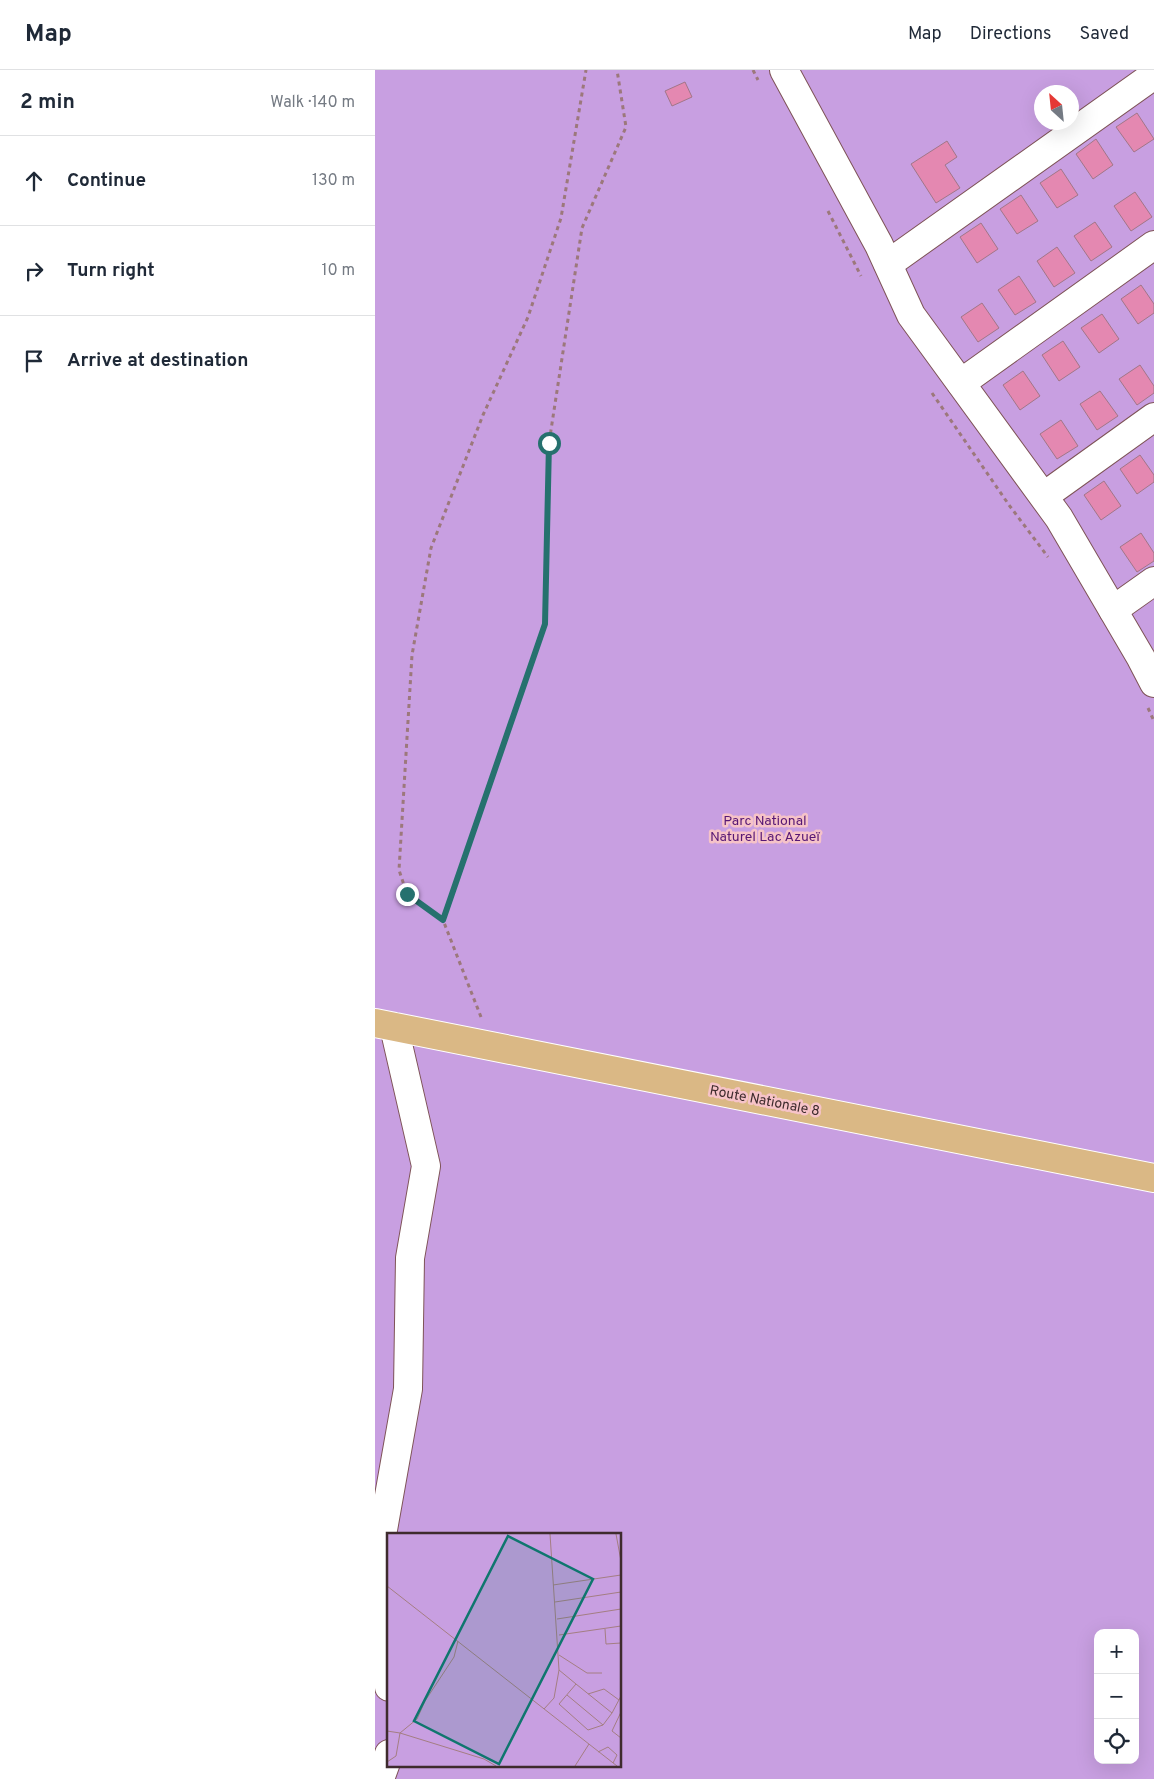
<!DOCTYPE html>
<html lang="en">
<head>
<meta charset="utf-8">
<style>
	:root { --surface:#fff; --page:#f6f6f7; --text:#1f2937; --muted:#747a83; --line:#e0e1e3 }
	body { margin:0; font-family:Overpass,sans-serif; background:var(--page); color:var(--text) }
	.controls { position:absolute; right:15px; bottom:15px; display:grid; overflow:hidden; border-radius:10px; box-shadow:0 5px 20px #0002 }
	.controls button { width:45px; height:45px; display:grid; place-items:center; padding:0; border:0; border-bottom:1px solid var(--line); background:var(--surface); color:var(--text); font:25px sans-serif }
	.compass { position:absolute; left:659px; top:15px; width:45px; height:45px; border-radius:50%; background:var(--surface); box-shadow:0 5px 20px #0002; rotate:333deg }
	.stop { position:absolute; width:15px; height:15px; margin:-11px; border:4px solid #26716e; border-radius:50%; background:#fff }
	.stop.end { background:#26716e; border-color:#fff; box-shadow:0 1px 5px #0008 }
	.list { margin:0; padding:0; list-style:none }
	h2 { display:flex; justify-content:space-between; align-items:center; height:65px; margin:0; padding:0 20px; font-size:21px }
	h2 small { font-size:16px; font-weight:400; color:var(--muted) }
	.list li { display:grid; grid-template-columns:32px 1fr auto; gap:15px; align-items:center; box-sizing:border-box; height:90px; padding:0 20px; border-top:1px solid var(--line) }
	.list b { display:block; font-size:19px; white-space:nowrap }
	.list em { font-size:16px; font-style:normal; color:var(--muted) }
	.icon { flex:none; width:28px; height:28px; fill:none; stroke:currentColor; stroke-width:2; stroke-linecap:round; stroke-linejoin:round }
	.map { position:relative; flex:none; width:779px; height:1709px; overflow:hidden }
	header { display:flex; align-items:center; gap:30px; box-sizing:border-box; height:70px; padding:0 25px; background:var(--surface); border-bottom:1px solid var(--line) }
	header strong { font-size:24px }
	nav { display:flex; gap:28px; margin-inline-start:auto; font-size:18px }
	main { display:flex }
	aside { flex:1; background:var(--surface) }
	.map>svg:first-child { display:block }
</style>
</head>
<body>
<header>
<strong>Map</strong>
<nav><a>Map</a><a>Directions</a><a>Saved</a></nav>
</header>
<main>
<aside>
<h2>2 min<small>Walk · 140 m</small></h2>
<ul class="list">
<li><svg class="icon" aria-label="ahead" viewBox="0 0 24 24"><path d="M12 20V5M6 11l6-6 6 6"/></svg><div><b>Continue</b></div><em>130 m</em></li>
<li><svg class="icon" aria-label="right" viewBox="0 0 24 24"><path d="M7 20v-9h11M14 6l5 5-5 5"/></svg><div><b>Turn right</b></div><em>10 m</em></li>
<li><svg class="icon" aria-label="arrive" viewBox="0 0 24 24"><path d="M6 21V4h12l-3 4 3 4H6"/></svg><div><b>Arrive at destination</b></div></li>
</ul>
</aside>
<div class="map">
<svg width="779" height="1709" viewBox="0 0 779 1709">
	<rect width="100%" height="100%" fill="#e8b6bb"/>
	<path fill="#c89fe1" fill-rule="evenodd" d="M0,0H779V1709H0ZM666,22H696V52H666ZM14,1464H245V1695H14ZM723,1563H760V1690H723Z"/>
	<g fill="#e488b1" stroke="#a17688">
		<polygon points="310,12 317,27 297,36 290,21"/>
		<polygon points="762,43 779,69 759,82 741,57"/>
		<polygon points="721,69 738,95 718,109 701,84"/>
		<polygon points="572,71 582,87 570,95 585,118 561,133 536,94"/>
		<polygon points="686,99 703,125 682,138 665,113"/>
		<polygon points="760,122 777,147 756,161 739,136"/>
		<polygon points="646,125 663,151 642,164 625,139"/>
		<polygon points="720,152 737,177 716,191 699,166"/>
		<polygon points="606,153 623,179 602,193 585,167"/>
		<polygon points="682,177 700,203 679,217 662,191"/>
		<polygon points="644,206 661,232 640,245 623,220"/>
		<polygon points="766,215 779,234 779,243 763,254 746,229"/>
		<polygon points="607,233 624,258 603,272 586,247"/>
		<polygon points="727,244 744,269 724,283 706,258"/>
		<polygon points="688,271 705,297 684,311 667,285"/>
		<polygon points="765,295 779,316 779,323 762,335 744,309"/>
		<polygon points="648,301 665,326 645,340 628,315"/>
		<polygon points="725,321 743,346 722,360 705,334"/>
		<polygon points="686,350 703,376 682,389 665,364"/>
		<polygon points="765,385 779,405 779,412 762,424 745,399"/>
		<polygon points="729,411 746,436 726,450 709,425"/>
		<polygon points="766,463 779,483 779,491 762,502 745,477"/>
	</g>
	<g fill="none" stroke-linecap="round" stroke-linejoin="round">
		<g stroke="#7e5357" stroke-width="30">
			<g id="minor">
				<polyline points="409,0 504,175 536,245 684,448 766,588 779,613"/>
				<polyline points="513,194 779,5"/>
				<polyline points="586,313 779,175"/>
				<polyline points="669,426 779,347"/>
				<polyline points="738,540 779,511"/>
				<polyline points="14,1617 3,1525 6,1471 33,1319 35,1188 51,1096 19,957"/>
				<polyline points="5,1709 14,1684"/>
			</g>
		</g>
		<g stroke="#fff" stroke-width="30">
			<polyline id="major" points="0,953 779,1108"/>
		</g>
		<g stroke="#9c787b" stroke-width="3" stroke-dasharray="4 4" stroke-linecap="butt">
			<polyline points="378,0 383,10"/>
			<polyline points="453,141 486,206"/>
			<polyline points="557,323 634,435 673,487"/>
			<polyline points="773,638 779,651"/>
			<polyline points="68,850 32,824 24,800 37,585 56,478 108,345 153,247 186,148 211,0"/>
			<polyline points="106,947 68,850 170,554 174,373 207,158 251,57 242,0"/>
		</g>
		<use href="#minor" stroke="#fff" stroke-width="28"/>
		<use href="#major" stroke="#dab885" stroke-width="28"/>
	</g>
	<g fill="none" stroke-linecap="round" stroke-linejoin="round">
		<polyline stroke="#26716e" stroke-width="6" points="32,824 68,850 170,554 174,373"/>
	</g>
	<g text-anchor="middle" stroke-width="5" stroke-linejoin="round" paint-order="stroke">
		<g font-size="14" fill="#571774" stroke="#f6c3c8">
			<text x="390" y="755">Parc National<tspan x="390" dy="16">Naturel Lac Azueï</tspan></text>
		</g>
		<g font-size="14" fill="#3e2b2d" stroke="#f6c3c8">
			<text transform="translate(390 1030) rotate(11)" y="5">Route Nationale 8</text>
		</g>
	</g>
	<g transform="translate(12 1463)">
		<rect width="234" height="234" fill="#e8b6bb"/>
		<path d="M0,1H234V233H0Z" fill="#c89fe1"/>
		<path fill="none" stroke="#a47e82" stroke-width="1" d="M229,1L234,28M166,52L234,42M0,53L230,233M168,69L234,59M170,86L234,76M218,96L219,111L234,110M172,102L234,93M172,122L200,140H215M172,137L189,151M201,161L217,156L232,167M180,162L216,192M157,176L167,165L172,137L163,1M234,179L225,198L234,205M225,180L189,151L172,171L201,197L216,192L225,180L234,163M0,198L13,200L30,186L38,168L67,124L71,108M211,219L221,214L230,222L226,230M0,229L9,223L13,200L97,226L109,233M188,233L202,211"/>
		<path fill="#0f766e" fill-opacity="0.15" stroke="#0f766e" stroke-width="2.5" d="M121,3L206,46L112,231L27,188Z"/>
		<rect width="234" height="234" fill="none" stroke="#3e2b2d" stroke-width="2.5"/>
	</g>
</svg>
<div class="controls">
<button>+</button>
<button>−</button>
<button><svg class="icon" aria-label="locate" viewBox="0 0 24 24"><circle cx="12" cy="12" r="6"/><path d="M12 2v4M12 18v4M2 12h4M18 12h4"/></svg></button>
</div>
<svg class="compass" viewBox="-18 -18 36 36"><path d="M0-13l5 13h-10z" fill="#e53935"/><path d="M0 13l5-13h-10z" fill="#747a83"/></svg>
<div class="stop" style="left:174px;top:373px"></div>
<div class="stop end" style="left:32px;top:824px"></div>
</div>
</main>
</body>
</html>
